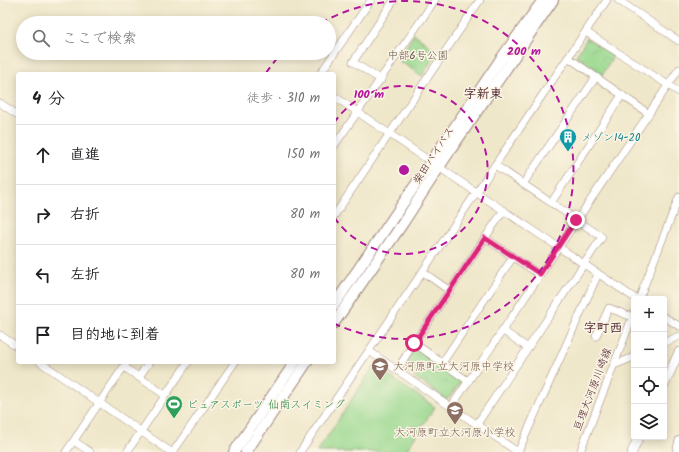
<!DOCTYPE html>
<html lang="ja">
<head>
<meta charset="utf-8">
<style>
	:root { --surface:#fff; --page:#f2f2f2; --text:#202124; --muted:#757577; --line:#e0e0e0 }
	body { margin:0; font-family:Kalam,"Klee One",sans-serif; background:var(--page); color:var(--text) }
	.controls { position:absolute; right:12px; bottom:12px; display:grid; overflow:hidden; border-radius:4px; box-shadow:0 2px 10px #0003 }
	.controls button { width:36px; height:36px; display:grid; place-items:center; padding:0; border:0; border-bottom:1px solid var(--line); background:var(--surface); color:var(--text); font:20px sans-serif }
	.stop { position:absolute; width:12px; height:12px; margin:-9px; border:3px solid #db2777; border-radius:50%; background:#fff }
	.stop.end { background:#db2777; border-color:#fff; box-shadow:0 1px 4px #0008 }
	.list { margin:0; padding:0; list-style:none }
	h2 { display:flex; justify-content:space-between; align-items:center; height:52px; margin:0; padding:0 16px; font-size:17px }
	h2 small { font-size:13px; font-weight:400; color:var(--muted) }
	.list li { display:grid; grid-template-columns:26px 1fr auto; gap:12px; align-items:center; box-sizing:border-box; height:60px; padding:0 16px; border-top:1px solid var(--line) }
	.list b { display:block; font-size:15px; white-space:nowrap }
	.list em { font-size:13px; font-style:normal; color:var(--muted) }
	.icon { flex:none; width:22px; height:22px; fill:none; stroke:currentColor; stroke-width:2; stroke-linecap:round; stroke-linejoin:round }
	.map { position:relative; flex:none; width:679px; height:452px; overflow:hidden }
	.search { position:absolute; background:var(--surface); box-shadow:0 2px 10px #0003; left:16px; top:16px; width:320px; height:44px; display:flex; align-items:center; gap:10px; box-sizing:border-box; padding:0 14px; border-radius:22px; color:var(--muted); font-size:15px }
	.panel { position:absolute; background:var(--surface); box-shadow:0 2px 10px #0003; left:16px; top:72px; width:320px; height:292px; border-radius:4px }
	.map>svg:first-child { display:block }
</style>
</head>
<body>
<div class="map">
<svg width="679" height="452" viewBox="0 0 679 452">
	<defs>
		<pattern id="park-crowns" width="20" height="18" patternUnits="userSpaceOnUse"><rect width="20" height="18" fill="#99d88e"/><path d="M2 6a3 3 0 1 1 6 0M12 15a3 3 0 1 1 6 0" fill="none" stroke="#85b97b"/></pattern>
	</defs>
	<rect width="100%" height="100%" fill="#fcf5e5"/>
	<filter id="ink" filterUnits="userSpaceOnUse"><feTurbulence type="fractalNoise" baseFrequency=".025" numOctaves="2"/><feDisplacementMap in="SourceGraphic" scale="8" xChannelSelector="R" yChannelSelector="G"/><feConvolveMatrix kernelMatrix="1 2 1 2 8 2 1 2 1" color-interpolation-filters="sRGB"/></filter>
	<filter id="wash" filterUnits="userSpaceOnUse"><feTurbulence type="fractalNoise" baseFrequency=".012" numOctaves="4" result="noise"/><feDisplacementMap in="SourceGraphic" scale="16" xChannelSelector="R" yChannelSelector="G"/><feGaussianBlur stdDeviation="0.9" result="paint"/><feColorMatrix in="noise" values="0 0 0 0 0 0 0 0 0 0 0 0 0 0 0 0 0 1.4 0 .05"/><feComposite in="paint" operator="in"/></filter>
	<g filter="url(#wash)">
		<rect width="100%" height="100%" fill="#efe7c9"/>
		<g fill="url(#park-crowns)" stroke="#727c5c">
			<polygon points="414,34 437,52 422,76 398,60"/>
			<polygon points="587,38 613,56 602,75 576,56"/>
			<polygon points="414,347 462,381 447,400 407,372 410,367 405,363"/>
		</g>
		<polygon fill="#99d88e" stroke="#727c5c" points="374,366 435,407 405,452 317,452"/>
	</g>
	<g filter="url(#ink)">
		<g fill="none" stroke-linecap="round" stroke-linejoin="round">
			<g stroke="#9c837a" stroke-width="8">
				<g id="minor">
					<polyline points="618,0 679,41"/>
					<polyline points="586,32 679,92"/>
					<polyline points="569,58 649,114"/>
					<polyline points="320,74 371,0"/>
					<polyline points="381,80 353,62 394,0"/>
					<path d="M334,96C434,165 535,231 636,299"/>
					<polyline points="0,103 18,115"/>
					<polyline points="334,146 435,0"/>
					<polyline points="523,184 596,77"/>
					<polyline points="551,203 622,95"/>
					<polyline points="334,216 480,0"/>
					<polyline points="485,238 540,275"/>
					<polyline points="423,272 450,291"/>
					<polyline points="639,299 679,197"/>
					<polyline points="664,317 679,326"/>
					<polyline points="502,330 528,348"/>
					<polyline points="0,335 18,347"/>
					<polyline points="596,336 609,308 632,317"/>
					<polyline points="664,343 679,336"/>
					<polyline points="369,351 451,407"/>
					<polyline points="40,362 171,452"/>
					<polyline points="442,363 513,257"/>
					<polyline points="614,365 634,357"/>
					<polyline points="124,367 165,395"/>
					<polyline points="397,370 414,343"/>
					<polyline points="139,377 149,362"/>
					<polyline points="468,381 414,343 504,210"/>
					<polyline points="477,424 602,237 495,165"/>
					<polyline points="74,441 90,452"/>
					<polyline points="66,452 127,362"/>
					<polyline points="127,452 188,362"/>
					<polyline points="173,452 235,362"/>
					<polyline points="300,452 607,0"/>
					<polyline points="518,452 451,407 679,69"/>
					<polyline points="518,452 598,274"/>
					<polyline points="580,452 634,313"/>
					<polyline points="676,452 679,440"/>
				</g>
			</g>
			<g stroke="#9c837a" stroke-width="10">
				<g id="major">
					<polyline points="664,385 679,352"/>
					<polyline points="632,452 639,437"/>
				</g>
			</g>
			<g stroke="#9c837a" stroke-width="12">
				<g id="highway">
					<polyline points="334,305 498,63 543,0"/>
					<polyline points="334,323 403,223 449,152 553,0"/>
					<polyline points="234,452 295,362"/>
					<polyline points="246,452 307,362"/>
				</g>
			</g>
			<use href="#minor" stroke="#fff" stroke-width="7"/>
			<use href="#major" stroke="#fff" stroke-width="9"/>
			<use href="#highway" stroke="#fff" stroke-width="10"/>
		</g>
	</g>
	<g fill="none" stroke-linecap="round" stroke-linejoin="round" filter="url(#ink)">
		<polyline stroke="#db2777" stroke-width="5" points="414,343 485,238 540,274 576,220"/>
	</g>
	<g fill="none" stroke="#b5179e" stroke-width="2" stroke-dasharray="7 5">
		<path d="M334 123A84 84 0 1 1 334 217"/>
		<path d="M266 73A169 169 0 0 1 281 54M321 23A169 169 0 1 1 335 324"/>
	</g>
	<defs>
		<g id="building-pin" transform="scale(0.9)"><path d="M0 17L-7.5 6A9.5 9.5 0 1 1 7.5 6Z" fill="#0f9aa8" stroke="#fcf5e5"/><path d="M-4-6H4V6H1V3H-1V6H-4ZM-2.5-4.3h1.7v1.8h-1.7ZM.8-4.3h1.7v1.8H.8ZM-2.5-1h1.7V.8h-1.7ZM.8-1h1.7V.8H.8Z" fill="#fff"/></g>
		<g id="school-pin" transform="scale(0.9)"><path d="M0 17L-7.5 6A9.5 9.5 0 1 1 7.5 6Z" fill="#8d6e63" stroke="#fcf5e5"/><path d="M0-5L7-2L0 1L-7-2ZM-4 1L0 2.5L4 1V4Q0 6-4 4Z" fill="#fff"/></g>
		<g id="stadium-pin" transform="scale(0.9)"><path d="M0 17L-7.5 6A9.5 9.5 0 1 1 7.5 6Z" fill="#2e9e5b" stroke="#fcf5e5"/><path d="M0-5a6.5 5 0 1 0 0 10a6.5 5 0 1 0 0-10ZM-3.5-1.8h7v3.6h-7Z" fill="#fff"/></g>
	</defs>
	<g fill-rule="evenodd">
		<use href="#building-pin" x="568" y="137"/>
		<use href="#school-pin" x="380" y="366"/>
		<use href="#stadium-pin" x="174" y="404"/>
		<use href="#school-pin" x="455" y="410"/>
	</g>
	<g text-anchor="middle" stroke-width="3" stroke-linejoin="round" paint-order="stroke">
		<g font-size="11" fill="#625649" stroke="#fcf5e5">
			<text x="418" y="59">中部6号公園</text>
		</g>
		<g font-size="11" fill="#0d838f" stroke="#fcf5e5" text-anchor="start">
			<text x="581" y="141">メゾン14-20</text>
		</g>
		<g font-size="11" fill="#4a1f2b" stroke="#fcf5e5">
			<text transform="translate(433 155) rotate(-57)" y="4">柴田バイパス</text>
			<text transform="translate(592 389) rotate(-69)" y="4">亘理大河原川崎線</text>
		</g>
		<g font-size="11" fill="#785e54" stroke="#fcf5e5" text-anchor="start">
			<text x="393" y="370">大河原町立大河原中学校</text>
			<text x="455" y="436" text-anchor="middle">大河原町立大河原小学校</text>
		</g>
		<g font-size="11" fill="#27864d" stroke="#fcf5e5" text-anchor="start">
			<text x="187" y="408">ピュアスポーツ 仙南スイミング</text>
		</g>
		<g font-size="13" font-weight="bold" fill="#4a1f2b" stroke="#fcf5e5">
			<text x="483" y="98">字新東</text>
			<text x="603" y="332">字町西</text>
		</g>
	</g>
	<circle cx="404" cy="170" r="6" fill="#b5179e" stroke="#fcf5e5" stroke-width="2"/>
	<g font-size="12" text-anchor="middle" font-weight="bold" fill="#b5179e" stroke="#fcf5e5" stroke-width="3" stroke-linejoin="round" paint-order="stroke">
		<text x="524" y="55">200 m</text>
		<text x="369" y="98">100 m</text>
	</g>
</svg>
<div class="controls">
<button>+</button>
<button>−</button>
<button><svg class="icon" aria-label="locate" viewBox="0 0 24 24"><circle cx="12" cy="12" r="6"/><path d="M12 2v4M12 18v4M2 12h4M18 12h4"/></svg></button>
<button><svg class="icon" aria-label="layers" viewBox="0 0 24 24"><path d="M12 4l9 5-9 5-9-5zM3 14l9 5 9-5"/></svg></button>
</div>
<div class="stop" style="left:414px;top:343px"></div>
<div class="stop end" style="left:576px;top:220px"></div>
<div class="search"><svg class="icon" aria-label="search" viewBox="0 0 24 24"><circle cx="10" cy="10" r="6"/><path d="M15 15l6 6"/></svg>ここで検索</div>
<section class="panel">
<h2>4 分<small>徒歩 · 310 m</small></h2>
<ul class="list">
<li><svg class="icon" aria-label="ahead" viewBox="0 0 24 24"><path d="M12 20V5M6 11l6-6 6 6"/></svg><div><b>直進</b></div><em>150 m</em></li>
<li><svg class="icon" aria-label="right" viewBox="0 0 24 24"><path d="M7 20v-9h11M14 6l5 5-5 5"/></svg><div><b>右折</b></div><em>80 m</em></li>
<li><svg class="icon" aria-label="left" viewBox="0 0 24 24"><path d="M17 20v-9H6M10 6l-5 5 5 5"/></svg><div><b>左折</b></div><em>80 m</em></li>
<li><svg class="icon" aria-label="arrive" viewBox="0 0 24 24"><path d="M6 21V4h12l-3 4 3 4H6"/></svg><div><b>目的地に到着</b></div></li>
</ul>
</section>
</div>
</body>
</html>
